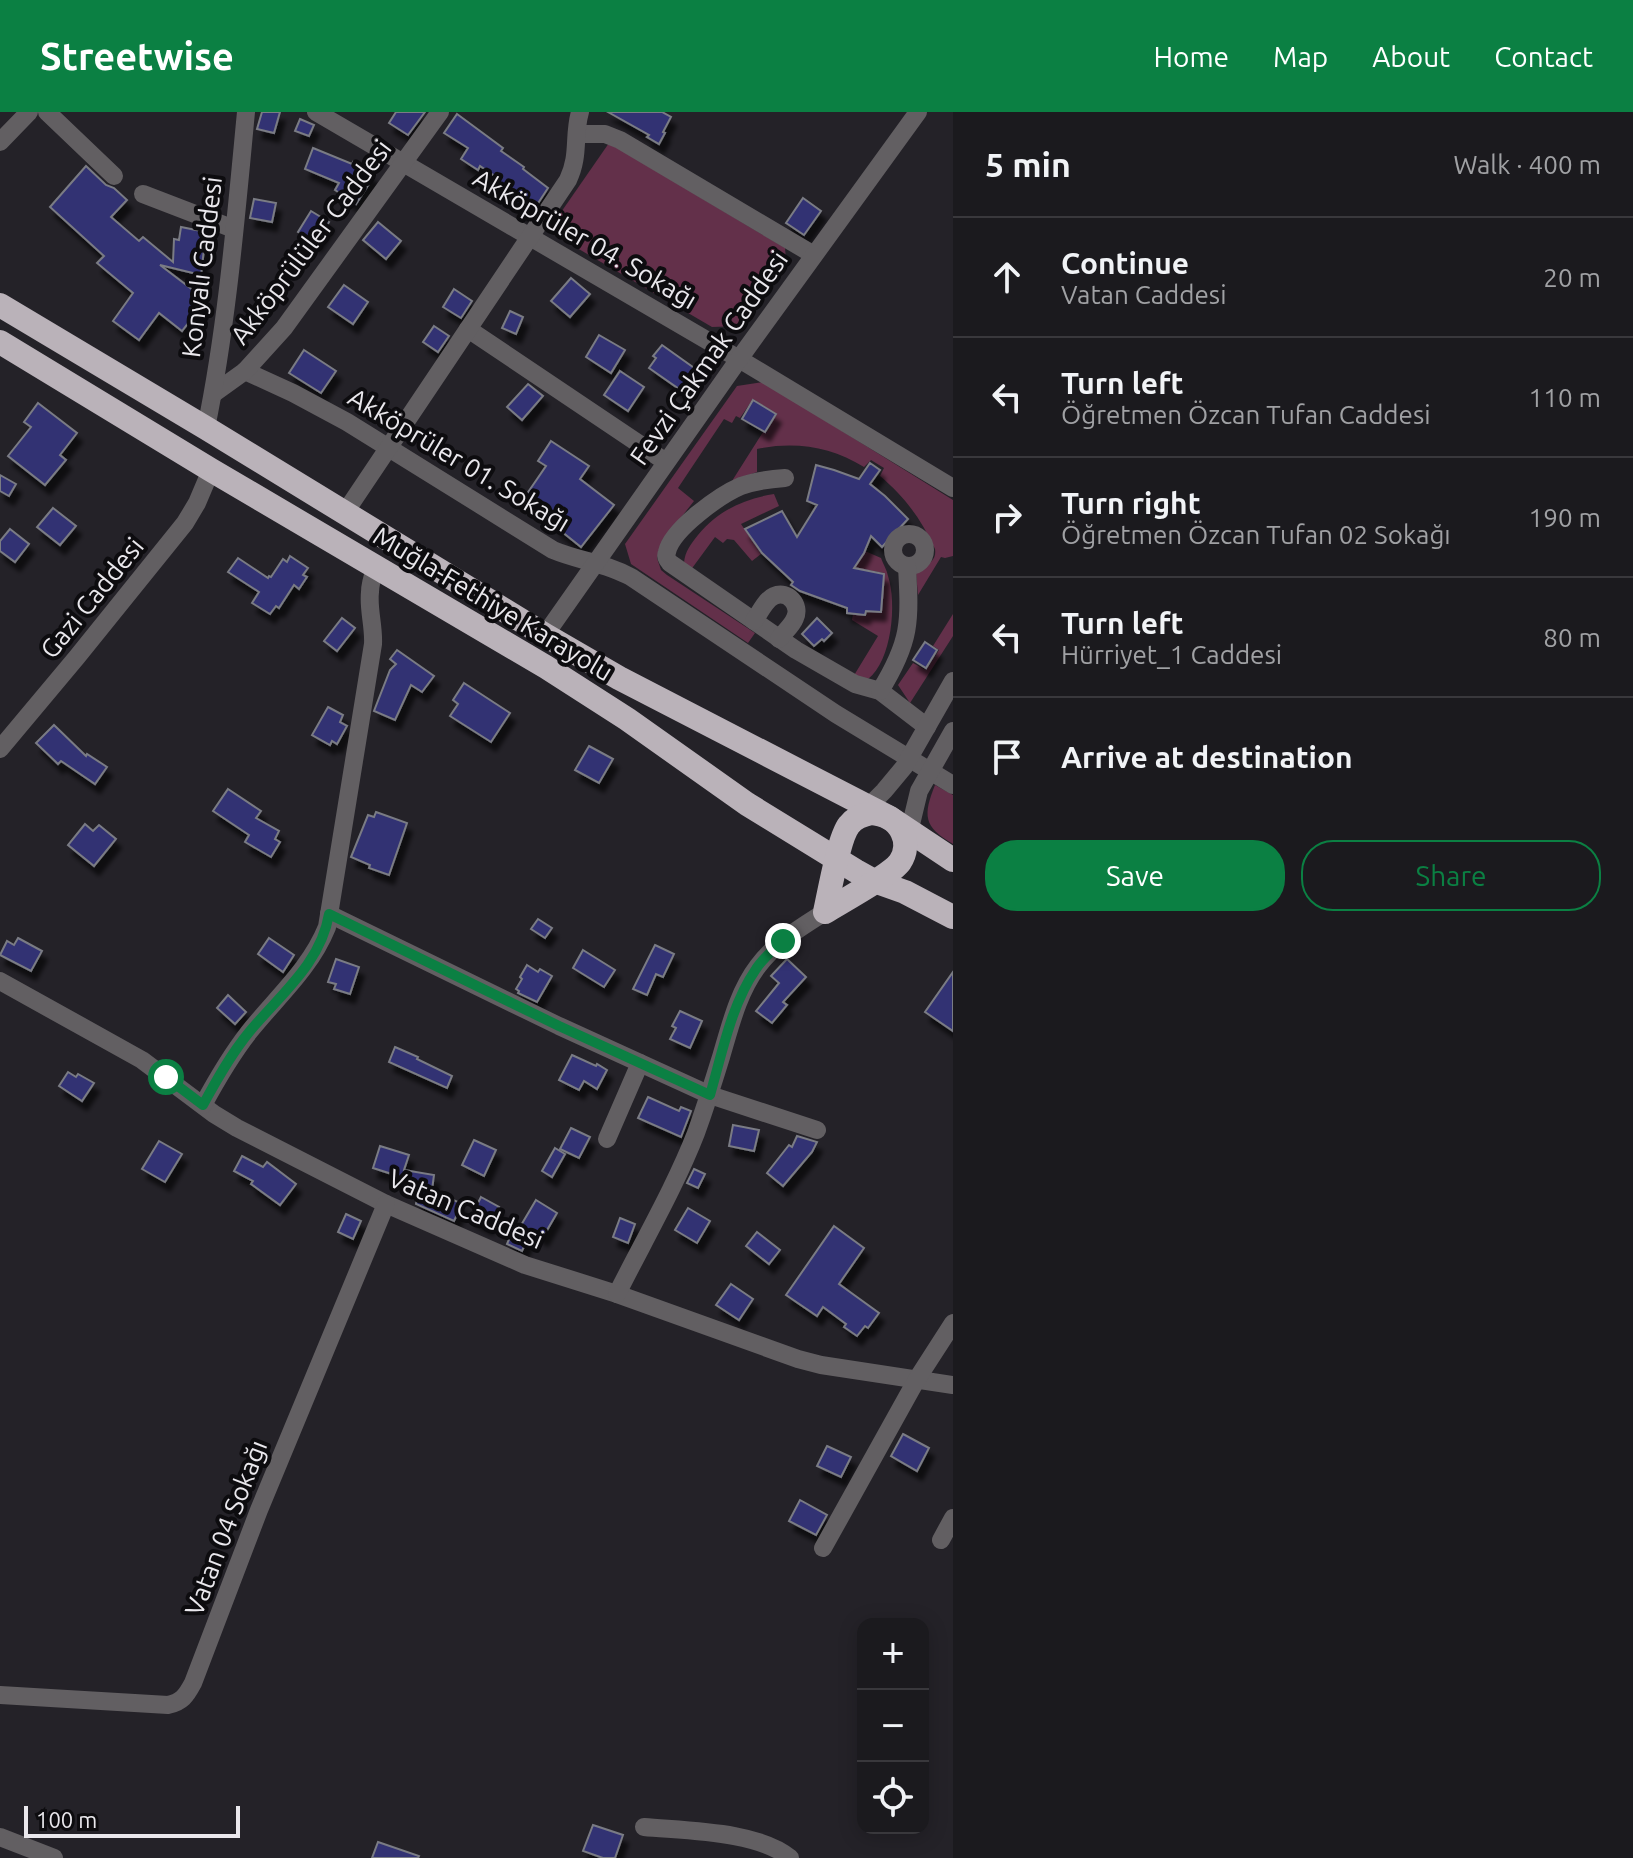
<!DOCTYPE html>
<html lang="en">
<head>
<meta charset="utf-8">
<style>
	:root { --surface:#1b1a1e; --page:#28272b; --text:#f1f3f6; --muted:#a0a1a4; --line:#39383c; --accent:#0b8043 }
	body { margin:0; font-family:Ubuntu,sans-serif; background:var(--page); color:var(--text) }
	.controls { position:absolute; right:24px; bottom:24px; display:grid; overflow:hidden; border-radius:16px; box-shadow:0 4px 20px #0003 }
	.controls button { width:72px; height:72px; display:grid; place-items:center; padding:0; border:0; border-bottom:2px solid var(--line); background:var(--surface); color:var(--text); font:40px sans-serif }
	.scale { position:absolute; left:24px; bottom:20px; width:216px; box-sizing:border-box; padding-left:8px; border:4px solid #eae8ed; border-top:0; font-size:22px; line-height:28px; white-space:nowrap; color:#eae8ed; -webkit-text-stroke:6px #0d0c0f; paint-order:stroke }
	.stop { position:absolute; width:24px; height:24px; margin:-18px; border:6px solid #0b8043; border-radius:50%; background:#fff }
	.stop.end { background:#0b8043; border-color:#fff; box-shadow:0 2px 8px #0008 }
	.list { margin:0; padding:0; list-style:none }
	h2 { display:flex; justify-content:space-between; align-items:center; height:104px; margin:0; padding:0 32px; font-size:34px }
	h2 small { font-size:26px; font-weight:400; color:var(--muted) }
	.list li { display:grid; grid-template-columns:52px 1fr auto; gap:24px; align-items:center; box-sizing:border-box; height:120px; padding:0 32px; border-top:2px solid var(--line) }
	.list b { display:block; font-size:30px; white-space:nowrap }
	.list p { margin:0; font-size:26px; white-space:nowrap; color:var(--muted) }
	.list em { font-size:26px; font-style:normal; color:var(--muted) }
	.actions { display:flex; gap:16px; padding:24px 32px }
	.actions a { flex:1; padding:18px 0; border:2px solid var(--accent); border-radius:32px; text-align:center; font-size:28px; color:var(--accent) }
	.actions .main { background:var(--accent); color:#fff }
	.icon { flex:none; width:44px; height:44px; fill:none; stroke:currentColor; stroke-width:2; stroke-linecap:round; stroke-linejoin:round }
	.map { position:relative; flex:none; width:953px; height:1746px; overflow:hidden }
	header { display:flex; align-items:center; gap:48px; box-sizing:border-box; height:112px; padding:0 40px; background:var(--accent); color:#fff }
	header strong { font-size:38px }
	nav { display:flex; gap:44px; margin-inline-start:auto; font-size:28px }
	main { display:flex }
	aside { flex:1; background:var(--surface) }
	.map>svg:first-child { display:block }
</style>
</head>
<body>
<header>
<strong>Streetwise</strong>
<nav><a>Home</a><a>Map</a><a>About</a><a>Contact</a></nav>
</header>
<main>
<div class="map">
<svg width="953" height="1746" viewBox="0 0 953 1746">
	<defs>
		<filter id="shadow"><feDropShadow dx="5" dy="9" stdDeviation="2" flood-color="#0009"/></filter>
	</defs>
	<rect width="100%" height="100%" fill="#242228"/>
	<g fill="#63304a">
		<polygon points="609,31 785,136 786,148 740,214 712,215 548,119"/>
		<path d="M763,270L953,388V444L945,446L941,445L918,483L916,461C925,452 937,451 935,437C921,407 905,385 880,364L884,356L871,348L864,355C831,335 796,329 757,337V360L732,369L763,320L766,321L777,302L753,287L740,306L736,304L732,311L724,307L678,376L694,389L664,427L657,446L661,458L667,463L755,521L748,531L631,452L625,432L737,274Z"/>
		<path d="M774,382L779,394L741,412L761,442L752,449L734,428L727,427L723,431L715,425L690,459L684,451C685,439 691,432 698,423C718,399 743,387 774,382Z"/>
		<path d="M865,439L881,446C883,452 887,458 888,464C897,491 892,549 868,567L853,565L878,524L852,508L853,502L866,504L867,499L882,500L884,461L851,455C855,448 861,446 865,439Z"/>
		<polygon points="953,502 953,524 910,591 898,573 913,551 926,558 939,538 933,534"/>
		<path d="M935,673L953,683V732C923,715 923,703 935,673Z"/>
	</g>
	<g fill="#323273" stroke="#7a7b84" stroke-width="2" filter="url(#shadow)">
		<polygon points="262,0 280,0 274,21 257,17"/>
		<polygon points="396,0 425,0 408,23 389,11"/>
		<polygon points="608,0 662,0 671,5 663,20 665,21 659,32 647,25 649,23"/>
		<polygon points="457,2 503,36 501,39 524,55 523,57 548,76 529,105 513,93 518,87 496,71 499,67 480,54 478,58 461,47 468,36 444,21"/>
		<polygon points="300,7 314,13 309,24 295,19"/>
		<polygon points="313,36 352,52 353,50 374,64 356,92 335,78 339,71 305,57"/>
		<polygon points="86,54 106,73 114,76 127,88 111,105 139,129 143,125 173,150 174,127 179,128 181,115 206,120 201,163 160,153 206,188 182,219 159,201 139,228 113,209 133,181 97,151 104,144 50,95"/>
		<polygon points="803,86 821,99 804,123 786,111"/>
		<polygon points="254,87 276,91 272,110 250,106"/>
		<polygon points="311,99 329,110 316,131 298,120"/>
		<polygon points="378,110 401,129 386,147 363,128"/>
		<polygon points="571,166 590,182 570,205 551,189"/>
		<polygon points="344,173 368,190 353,212 328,195"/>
		<polygon points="454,177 472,189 461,206 443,195"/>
		<polygon points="510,199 523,205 516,222 502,216"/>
		<polygon points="434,214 449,224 438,240 423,230"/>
		<polygon points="599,223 625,238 611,261 586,245"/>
		<polygon points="662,233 697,258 682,279 649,256 656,246 653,244"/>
		<polygon points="304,238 336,259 321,281 289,261"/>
		<polygon points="620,259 644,275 628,299 604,283"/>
		<polygon points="528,272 543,284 522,308 507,295"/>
		<polygon points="753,288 776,302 765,320 742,307"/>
		<polygon points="38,291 77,321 60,343 66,348 45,373 8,344 31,315 24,310"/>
		<polygon points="551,329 589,354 580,367 614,393 581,435 556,415 557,413 522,389 546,354 538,349"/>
		<polygon points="870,351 880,358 870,372 885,384 908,407 882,435 871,424 864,441 854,456 884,462 881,500 866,499 865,503 847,501 847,496 800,479 791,473 793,470 762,441 745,417 782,399 797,425 817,393 807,389 816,353 834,358 859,367"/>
		<polygon points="0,363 16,372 9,384 0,379"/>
		<polygon points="53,396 76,414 60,433 37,415"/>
		<polygon points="10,417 29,432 15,450 0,439 0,429"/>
		<polygon points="290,444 308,456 303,463 307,465 299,477 294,473 279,496 276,494 270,502 252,491 259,480 228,460 238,446 268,466 269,464 271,465 283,447 287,450"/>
		<polygon points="342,506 355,516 337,539 324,529"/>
		<polygon points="817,506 832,521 824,529 822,527 814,534 802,522"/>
		<polygon points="925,530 937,538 926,556 913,548"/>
		<polygon points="397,538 434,564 422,580 411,573 395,608 374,599 390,558 396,552 390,547"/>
		<polygon points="464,571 510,601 491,630 450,604 458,592 453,588"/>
		<polygon points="328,595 343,603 340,610 347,614 337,632 332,629 330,633 312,623"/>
		<polygon points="54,613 86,644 87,642 107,655 95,672 61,649 58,652 36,631"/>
		<polygon points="589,634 613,647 599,671 575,658"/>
		<polygon points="228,677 261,699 256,706 279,719 275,727 280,730 271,745 245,730 249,723 213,699"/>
		<polygon points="376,700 407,711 389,763 369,756 370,753 351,745 368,703 374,705"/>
		<polygon points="85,712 93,719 99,713 116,727 94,754 68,733"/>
		<polygon points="538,807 552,816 545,826 531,817"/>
		<polygon points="18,826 42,839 31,859 0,843 7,829 14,833"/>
		<polygon points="269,826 294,843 283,860 258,842"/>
		<polygon points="655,833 674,842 663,865 656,862 647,883 633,877"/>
		<polygon points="583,838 615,858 604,875 573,856"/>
		<polygon points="336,847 359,855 350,882 334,877 336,872 328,870"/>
		<polygon points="787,847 806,865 783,890 787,893 772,911 756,899 779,871 771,864"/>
		<polygon points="527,853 538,860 540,857 552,864 537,890 518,881 519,879 516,877 522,867 520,865"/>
		<polygon points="953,860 953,919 925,900"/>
		<polygon points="228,883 246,900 235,912 217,896"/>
		<polygon points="680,899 702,909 690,936 670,927 676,916 672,914"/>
		<polygon points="395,935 418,945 417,947 452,964 447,976 389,950"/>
		<polygon points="572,943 596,954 597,952 607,958 597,977 584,969 579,978 559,968"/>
		<polygon points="68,960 76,965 78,962 94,971 82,989 59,974"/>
		<polygon points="648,985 679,999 681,995 691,999 681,1025 638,1006"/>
		<polygon points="733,1013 759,1018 754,1039 729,1034"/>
		<polygon points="571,1016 590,1025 579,1046 560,1037"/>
		<polygon points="797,1024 817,1030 812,1040 783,1074 767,1061 789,1033 792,1035"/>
		<polygon points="474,1028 496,1038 484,1064 462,1053"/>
		<polygon points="159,1029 182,1042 165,1070 142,1057"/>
		<polygon points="380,1034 409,1043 404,1058 434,1063 432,1078 462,1092 454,1109 416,1092 420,1071 373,1056"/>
		<polygon points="555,1036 565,1042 552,1065 542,1059"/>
		<polygon points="242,1044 263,1055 267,1050 296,1072 280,1093 251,1072 253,1069 234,1059"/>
		<polygon points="694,1057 705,1062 698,1076 687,1071"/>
		<polygon points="481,1085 499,1095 488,1114 471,1105"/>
		<polygon points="536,1088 557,1101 543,1125 532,1118 522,1139 507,1132 513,1118 517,1120"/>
		<polygon points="688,1096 710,1109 697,1131 675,1118"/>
		<polygon points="346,1102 361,1109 353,1127 338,1120"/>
		<polygon points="620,1106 635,1112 628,1131 613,1125"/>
		<polygon points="834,1114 864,1136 839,1172 879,1201 868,1216 865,1214 857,1224 844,1215 846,1212 823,1195 817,1204 786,1183"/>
		<polygon points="757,1120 780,1138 769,1152 746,1134"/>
		<polygon points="731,1172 753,1187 739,1208 716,1193"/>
		<polygon points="903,1322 929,1336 917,1359 891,1344"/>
		<polygon points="827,1334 851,1345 841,1365 817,1354"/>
		<polygon points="800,1388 827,1403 816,1423 789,1409"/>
		<polygon points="593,1713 623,1723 615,1746 603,1746 583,1739"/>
		<polygon points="378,1730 419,1744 418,1746 372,1746"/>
	</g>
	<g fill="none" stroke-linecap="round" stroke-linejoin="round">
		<g stroke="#625f62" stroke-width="18">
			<polyline points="47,0 114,64"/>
			<polyline points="316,0 739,247 953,376"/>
			<polyline points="578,22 605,22 620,28 814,143"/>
			<polyline points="0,30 29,0"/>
			<polyline points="143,82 234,117"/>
			<polyline points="468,217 666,350"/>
			<path d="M245,259L293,281L347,310L553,438C579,449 606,451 631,465L836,602L953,673"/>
			<polyline points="213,282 245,259 284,216 440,0"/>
			<path d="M206,316C227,214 236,104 246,0"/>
			<path d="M785,366C770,367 755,369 741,374C720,383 672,417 667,440C665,445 667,447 670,451L796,538L855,572L880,579L927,615"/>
			<path d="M344,402L568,68C580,43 573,24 580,0"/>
			<circle cx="909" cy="438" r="16"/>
			<path d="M754,509C759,502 765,488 774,484C788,478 801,493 795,506C792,514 784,520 779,527"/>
			<polyline points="545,523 739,247 918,0"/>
			<path d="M880,579C911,529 910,510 907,454"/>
			<polyline points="0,637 77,545 185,411 197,391 211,358"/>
			<polyline points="862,701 884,679 904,655 953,569"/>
			<polyline points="907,729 919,679 953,619"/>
			<polyline points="329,802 559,914 710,983 817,1018"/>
			<polyline points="0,869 142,948 214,1002 237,1016 386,1092 525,1153 617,1182 798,1247 821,1253 953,1273"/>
			<path d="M203,993C217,967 231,943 249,920C277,885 310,857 327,815L373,532C374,514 368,497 370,480C370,471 373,463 376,454"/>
			<polyline points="607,1027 640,951"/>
			<path d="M617,1182C643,1130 675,1075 696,1021C705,996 713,971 721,945C730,915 738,880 758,854C775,831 801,815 825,800"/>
			<polyline points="941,1428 953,1406"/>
			<polyline points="823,1436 917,1267 953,1211"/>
			<path d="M0,1583L168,1593C182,1590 186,1584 193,1571L259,1398L386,1092"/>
			<path d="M644,1715C686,1719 758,1719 790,1746"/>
			<polyline points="0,1725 54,1746"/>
		</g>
		<g stroke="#bab2b9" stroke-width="24">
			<polyline points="0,193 206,316 545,523 619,566 890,706 953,748"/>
			<polyline points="0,230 211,358 546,555 627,607 747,692 856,759 874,769 905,780 953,805"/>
			<path d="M871,701C884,702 896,707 902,720C907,730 906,741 900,750C891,763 841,790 825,800C829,782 839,725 849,713C854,706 862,703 871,701Z"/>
		</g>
	</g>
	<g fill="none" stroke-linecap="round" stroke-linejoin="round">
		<path stroke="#0b8043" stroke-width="10" d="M166,965L203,993C217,967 231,942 250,919C280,883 321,851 329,802L559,914L710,983C722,942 731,893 756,857C763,846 773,838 783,829"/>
	</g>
	<g text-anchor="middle" stroke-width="8" stroke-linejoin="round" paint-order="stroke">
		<g font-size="26" fill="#eae8ed" stroke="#0d0c0f">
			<text transform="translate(585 127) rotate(30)" y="9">Akköprüler 04. Sokağı</text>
			<text transform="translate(311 130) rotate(-53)" y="9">Akköprülüler Caddesi</text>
			<text transform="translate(202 155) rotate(-83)" y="9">Konyalı Caddesi</text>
			<text transform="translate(709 246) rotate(-55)" y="9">Fevzi Çakmak Caddesi</text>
			<text transform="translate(459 348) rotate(31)" y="9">Akköprüler 01. Sokağı</text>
			<text transform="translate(92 486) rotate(-51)" y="9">Gazi Caddesi</text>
			<text transform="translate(493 492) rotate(31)" y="9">Muğla-Fethiye Karayolu</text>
			<text transform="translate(466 1097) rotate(23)" y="9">Vatan Caddesi</text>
			<text transform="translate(226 1416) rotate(-69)" y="9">Vatan 04 Sokağı</text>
		</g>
	</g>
</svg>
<div class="controls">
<button>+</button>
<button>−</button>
<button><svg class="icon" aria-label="locate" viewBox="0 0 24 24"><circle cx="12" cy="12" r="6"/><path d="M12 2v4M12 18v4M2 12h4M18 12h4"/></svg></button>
</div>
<div class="scale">100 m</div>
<div class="stop" style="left:166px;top:965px"></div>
<div class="stop end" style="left:783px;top:829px"></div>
</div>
<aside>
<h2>5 min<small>Walk · 400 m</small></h2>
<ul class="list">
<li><svg class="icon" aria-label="ahead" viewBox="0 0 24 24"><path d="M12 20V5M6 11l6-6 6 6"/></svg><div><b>Continue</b><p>Vatan Caddesi</p></div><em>20 m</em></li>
<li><svg class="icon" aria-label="left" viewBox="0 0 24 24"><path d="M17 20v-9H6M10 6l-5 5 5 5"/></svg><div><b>Turn left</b><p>Öğretmen Özcan Tufan Caddesi</p></div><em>110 m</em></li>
<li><svg class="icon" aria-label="right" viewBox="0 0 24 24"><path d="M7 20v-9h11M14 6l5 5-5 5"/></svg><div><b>Turn right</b><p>Öğretmen Özcan Tufan 02 Sokağı</p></div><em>190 m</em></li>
<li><svg class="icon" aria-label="left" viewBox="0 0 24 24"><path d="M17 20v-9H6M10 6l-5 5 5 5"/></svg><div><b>Turn left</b><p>Hürriyet_1 Caddesi</p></div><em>80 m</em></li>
<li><svg class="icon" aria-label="arrive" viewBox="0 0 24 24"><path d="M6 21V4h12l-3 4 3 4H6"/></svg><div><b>Arrive at destination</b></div></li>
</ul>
<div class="actions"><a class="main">Save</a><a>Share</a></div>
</aside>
</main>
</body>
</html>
